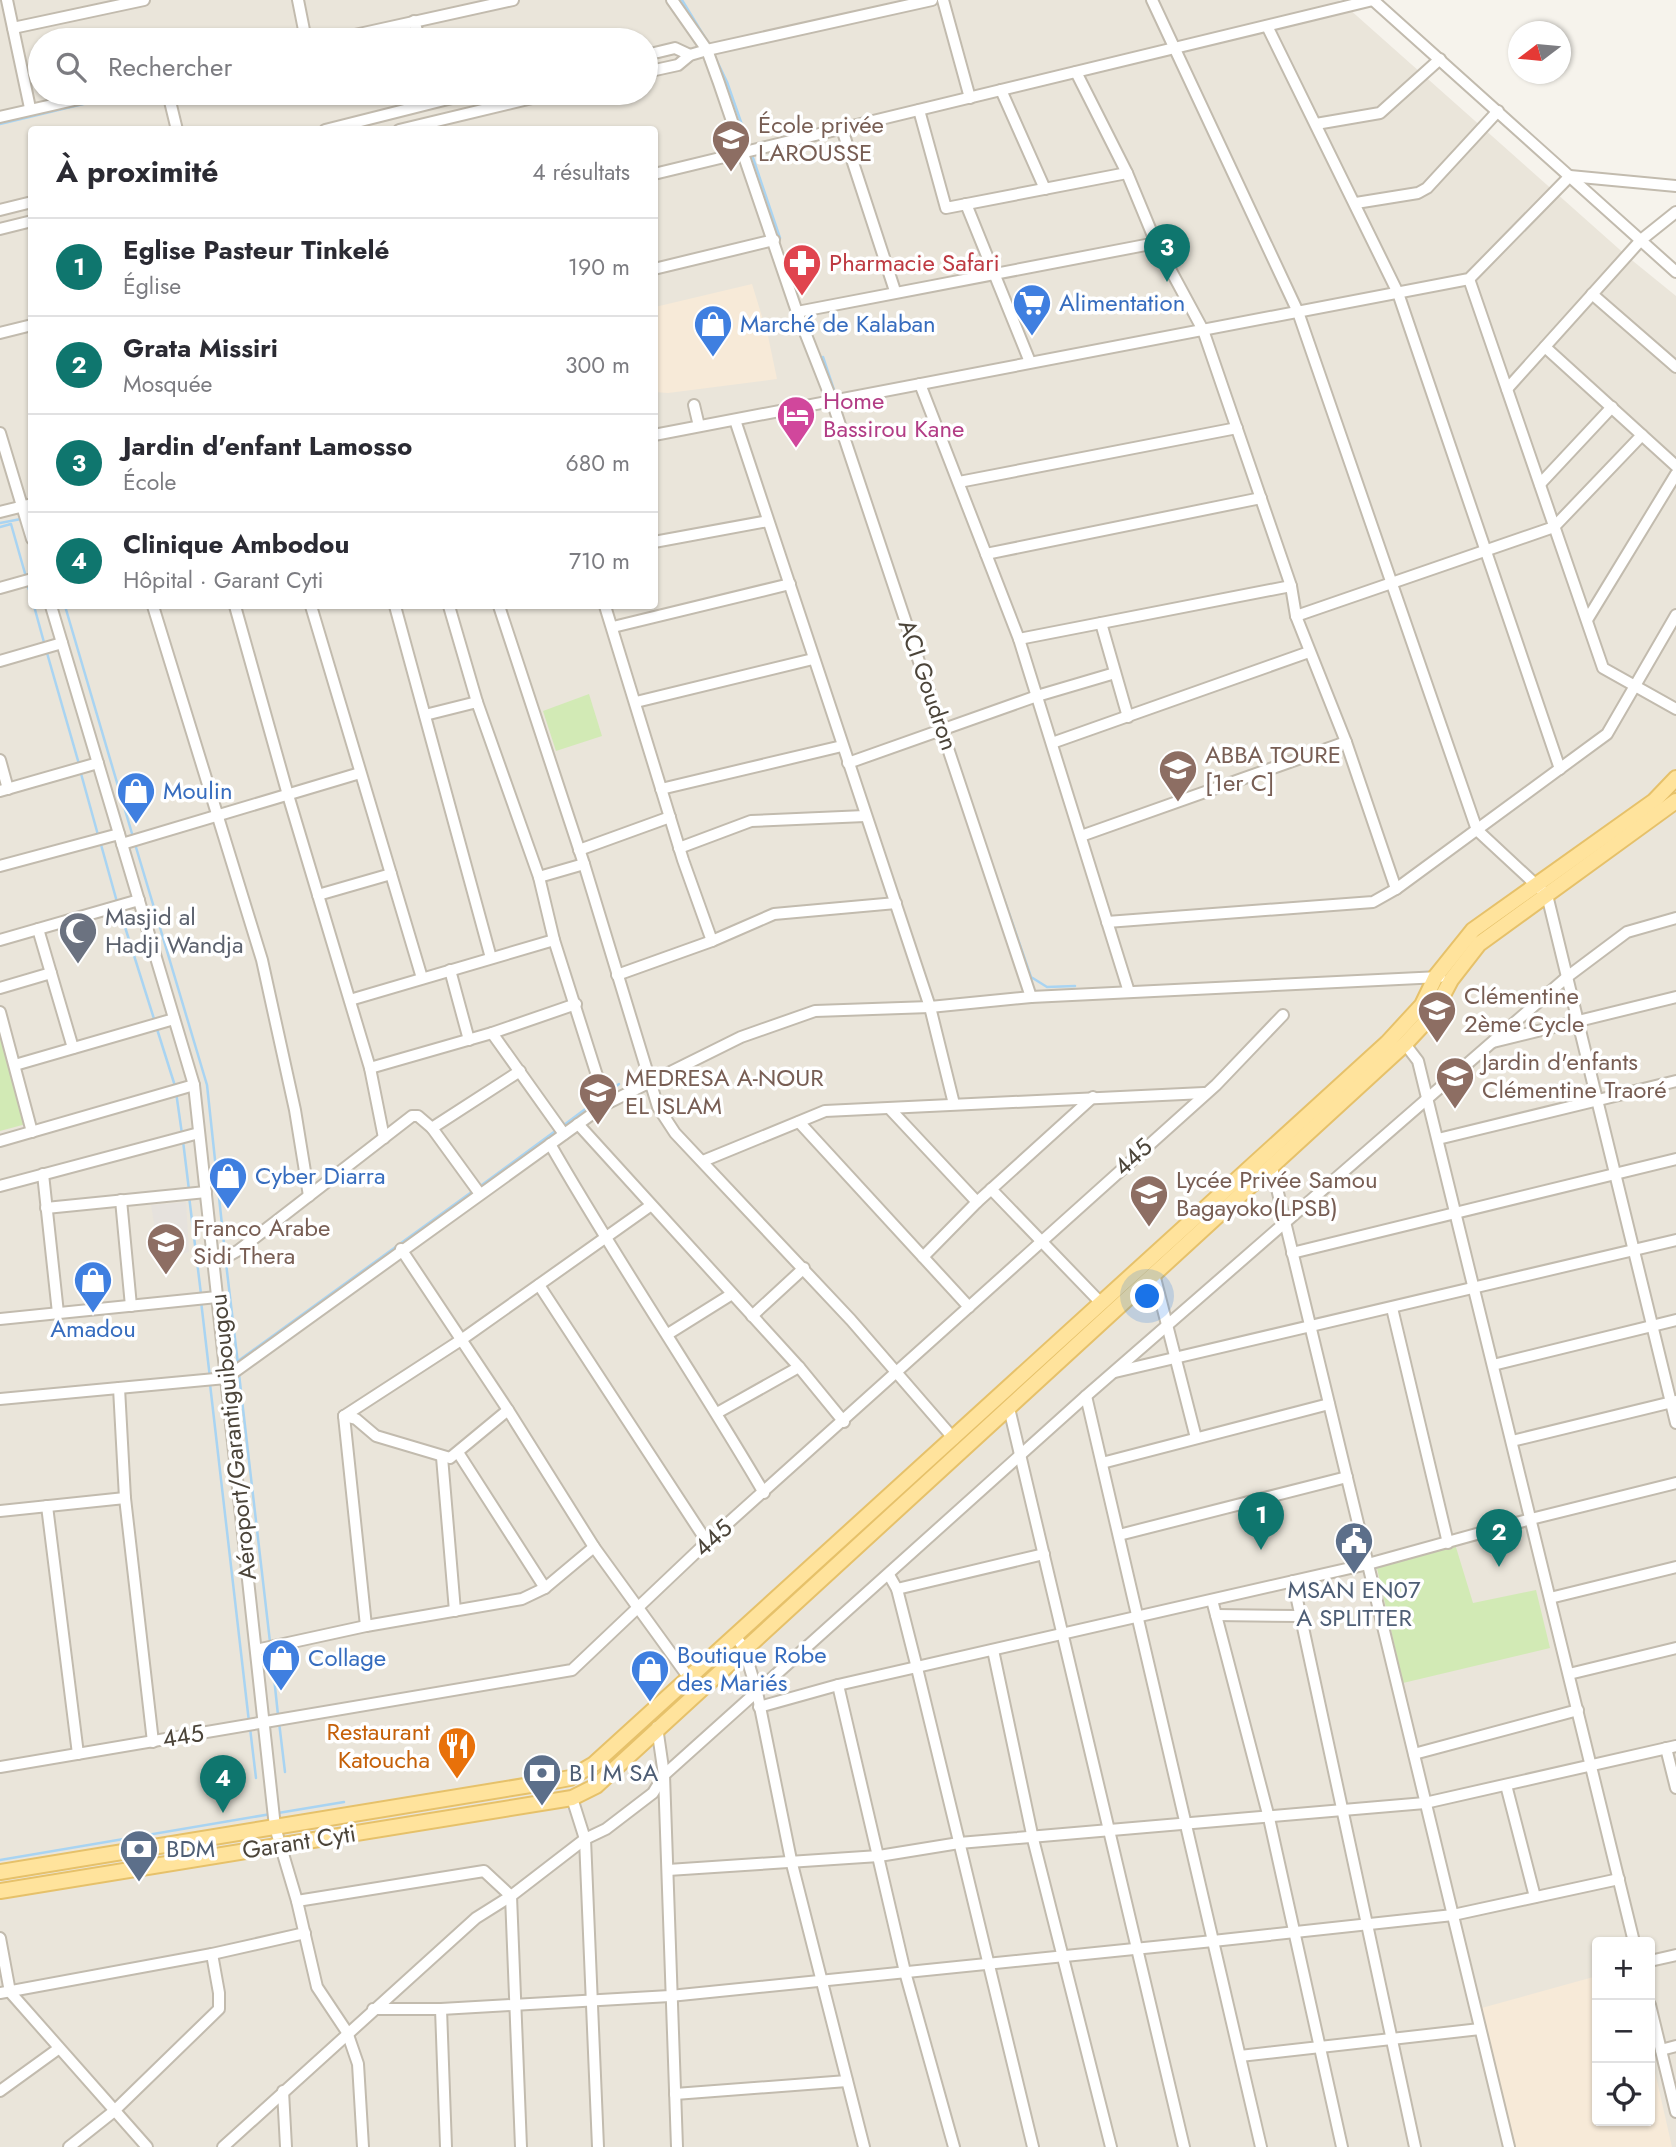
<!DOCTYPE html>
<html lang="fr">
<head>
<meta charset="utf-8">
<style>
	:root { --surface:#fff; --page:#f7f7f7; --text:#2b2b33; --muted:#7c7c81; --line:#e1e1e2; --accent:#0f766e }
	body { margin:0; font-family:Jost,sans-serif; background:var(--page); color:var(--text) }
	.controls { position:absolute; right:21px; bottom:21px; display:grid; overflow:hidden; border-radius:7px; box-shadow:0 2px 5px #0004 }
	.controls button { width:63px; height:63px; display:grid; place-items:center; padding:0; border:0; border-bottom:2px solid var(--line); background:var(--surface); color:var(--text); font:35px sans-serif }
	.compass { position:absolute; left:1508px; top:21px; width:63px; height:63px; border-radius:50%; background:var(--surface); box-shadow:0 2px 5px #0004; rotate:254deg }
	.you { position:absolute; left:1148px; top:1297px; width:24px; height:24px; margin:-18px; border:5px solid #fff; border-radius:50%; background:#1a73e8; box-shadow:0 0 0 10px #1a73e833 }
	.badge { display:grid; place-items:center; width:46px; height:46px; border-radius:50%; background:var(--accent); color:#fff; font-size:23px; font-weight:700 }
	.pin { position:absolute; translate:-50% -58px; filter:drop-shadow(0 2px 4px #0008) }
	.pin::after { content:''; position:absolute; top:37px; width:24px; height:21px; background:inherit; clip-path:polygon(0 0,100% 0,50% 100%) }
	.list { margin:0; padding:0; list-style:none }
	h2 { display:flex; justify-content:space-between; align-items:center; height:91px; margin:0; padding:0 28px; font-size:30px }
	h2 small { font-size:23px; font-weight:400; color:var(--muted) }
	.list li { display:grid; grid-template-columns:46px 1fr auto; gap:21px; align-items:center; box-sizing:border-box; height:98px; padding:0 28px; border-top:2px solid var(--line) }
	.list b { display:block; font-size:26px; white-space:nowrap }
	.list p { margin:0; font-size:23px; white-space:nowrap; color:var(--muted) }
	.list em { font-size:23px; font-style:normal; color:var(--muted) }
	.icon { flex:none; width:38px; height:38px; fill:none; stroke:currentColor; stroke-width:2; stroke-linecap:round; stroke-linejoin:round }
	.map { position:relative; flex:none; width:1676px; height:2147px; overflow:hidden }
	.search { position:absolute; background:var(--surface); box-shadow:0 2px 5px #0004; left:28px; top:28px; width:630px; height:77px; display:flex; align-items:center; gap:18px; box-sizing:border-box; padding:0 24px; border-radius:38px; color:var(--muted); font-size:26px }
	.panel { position:absolute; background:var(--surface); box-shadow:0 2px 5px #0004; left:28px; top:126px; width:630px; height:483px; border-radius:7px }
	.map>svg:first-child { display:block }
</style>
</head>
<body>
<div class="map">
<svg width="1676" height="2147" viewBox="0 0 1676 2147">
	<rect width="100%" height="100%" fill="#f6f3ec"/>
	<path fill="#eae5da" fill-rule="evenodd" d="M0,0H1339L1628,257L1676,296V2147H0ZM40,40H646V93H40ZM32,130H654V606H32ZM1597,1942H1650V2121H1597Z"/>
	<g fill="#f7ead8">
		<polygon points="752,284 768,336 777,379 668,393 655,392 655,307"/>
		<polygon points="1597,1976 1597,2121 1650,2121 1650,2050 1672,2147 1511,2147 1478,2009"/>
	</g>
	<polygon fill="#e6e2dd" points="186,1202 189,1252 160,1260 151,1205"/>
	<g fill="#d2eab5">
		<polygon points="589,694 602,736 556,751 543,711"/>
		<polygon points="0,1033 26,1124 0,1131"/>
		<polygon points="1455,1544 1473,1603 1536,1590 1550,1648 1403,1683 1376,1564"/>
	</g>
	<g fill="none" stroke-linecap="round" stroke-linejoin="round">
		<g stroke="#a9d4f2" stroke-width="2.5">
			<polyline points="682,0 707,41"/>
			<polyline points="715,57 727,82 750,148"/>
			<polyline points="0,124 129,93"/>
			<polyline points="752,155 780,238"/>
			<polyline points="823,357 835,393"/>
			<polyline points="0,523 21,519"/>
			<polyline points="0,527 11,524 26,577"/>
			<polyline points="27,584 32,598"/>
			<polyline points="34,606 45,646"/>
			<polyline points="65,606 133,837"/>
			<polyline points="47,653 79,764"/>
			<polyline points="938,702 946,725"/>
			<polyline points="948,731 973,808"/>
			<polyline points="80,770 98,835"/>
			<polyline points="100,841 117,902"/>
			<polyline points="984,841 1031,977 1047,987 1075,986"/>
			<polyline points="135,844 207,1085 225,1253"/>
			<polyline points="119,908 155,1022"/>
			<polyline points="157,1029 175,1086"/>
			<polyline points="176,1092 182,1134"/>
			<polyline points="606,1094 619,1084"/>
			<polyline points="564,1125 600,1098"/>
			<polyline points="183,1141 189,1190"/>
			<polyline points="479,1187 558,1129"/>
			<polyline points="189,1196 201,1294"/>
			<polyline points="226,1263 238,1364"/>
			<polyline points="201,1301 210,1378"/>
			<polyline points="238,1361 473,1191"/>
			<polyline points="239,1374 270,1642"/>
			<polyline points="210,1384 249,1722"/>
			<polyline points="271,1649 278,1715"/>
			<polyline points="279,1722 285,1772"/>
			<polyline points="250,1728 256,1778"/>
			<polyline points="278,1813 344,1802"/>
			<polyline points="0,1860 271,1814"/>
		</g>
		<g stroke="#c2bbae" stroke-width="14">
			<g id="minor">
				<polyline points="7,0 30,108"/>
				<polyline points="298,0 306,40"/>
				<polyline points="672,0 707,50 719,83 797,312 832,401 1031,997"/>
				<polyline points="943,0 970,98"/>
				<polyline points="1152,0 1298,312 1477,830 1547,895 1676,1423"/>
				<polyline points="1373,0 1676,272"/>
				<polyline points="414,21 420,40"/>
				<polyline points="1267,26 1398,293 1560,769"/>
				<polyline points="13,28 144,0"/>
				<polyline points="332,40 513,0"/>
				<polyline points="646,55 675,48 690,55"/>
				<polyline points="646,72 678,65 690,55 707,50 932,0"/>
				<polyline points="1076,72 1127,173 1156,243 1203,330 1291,586 1296,616 1346,742 1396,889"/>
				<polyline points="1001,90 1045,189"/>
				<polyline points="168,93 177,130"/>
				<polyline points="919,110 946,208 1127,173"/>
				<polyline points="0,117 105,93"/>
				<polyline points="1316,124 1380,113 1440,59"/>
				<polyline points="842,129 895,291"/>
				<polyline points="325,130 472,93"/>
				<polyline points="399,130 553,93"/>
				<polyline points="654,174 1373,0"/>
				<polyline points="1356,203 1418,193 1427,188 1498,111"/>
				<polyline points="966,204 1030,362"/>
				<polyline points="0,210 32,202"/>
				<polyline points="0,229 32,221"/>
				<polyline points="654,269 774,240"/>
				<polyline points="1469,279 1603,668 1676,709"/>
				<polyline points="1592,294 1676,367"/>
				<polyline points="797,312 1156,243"/>
				<polyline points="0,333 32,325"/>
				<polyline points="1545,347 1676,466"/>
				<polyline points="920,384 1019,639 1129,992"/>
				<polyline points="1507,389 1641,240 1676,212"/>
				<polyline points="694,405 699,426"/>
				<polyline points="735,420 930,1007 954,1104"/>
				<polyline points="0,433 32,539"/>
				<polyline points="654,435 1469,279 1570,176 1676,186"/>
				<polyline points="959,482 1237,428"/>
				<polyline points="1540,484 1612,407"/>
				<polyline points="0,512 32,504"/>
				<polyline points="654,542 768,521"/>
				<polyline points="986,554 1261,498"/>
				<polyline points="0,588 32,579"/>
				<polyline points="51,606 194,1085 275,1827 297,1901 317,1987 347,2032 358,2064 363,2147"/>
				<polyline points="153,606 262,960 295,1110 309,1196"/>
				<polyline points="235,606 288,795 370,1068 384,1138"/>
				<polyline points="311,606 422,978"/>
				<polyline points="395,606 491,958"/>
				<polyline points="449,606 477,702"/>
				<polyline points="499,606 584,864 658,1107 675,1133 851,1320 954,1439"/>
				<polyline points="605,606 683,860 712,941"/>
				<polyline points="1296,616 1554,527 1642,435"/>
				<polyline points="1587,620 1676,474"/>
				<polyline points="1101,623 1128,717"/>
				<polyline points="613,627 790,584"/>
				<polyline points="1019,639 1291,586"/>
				<polyline points="0,661 62,643"/>
				<polyline points="636,702 813,659"/>
				<polyline points="425,715 477,702 539,877 554,940 606,1104"/>
				<polyline points="1052,743 1309,652"/>
				<polyline points="0,760 8,789"/>
				<polyline points="848,763 1037,696 1115,673"/>
				<polyline points="661,789 842,746"/>
				<polyline points="0,791 98,763"/>
				<polyline points="1081,836 1346,742"/>
				<polyline points="122,844 360,773"/>
				<polyline points="679,848 751,821 865,816"/>
				<polyline points="579,850 670,817"/>
				<polyline points="0,866 119,834"/>
				<polyline points="539,877 584,864"/>
				<polyline points="318,895 391,874"/>
				<polyline points="1107,922 1373,902 1396,889 1607,734 1676,615"/>
				<polyline points="38,929 73,1048"/>
				<polyline points="0,940 139,900"/>
				<polyline points="450,970 469,1040"/>
				<polyline points="617,975 712,941 774,914 896,903"/>
				<polyline points="0,988 51,973"/>
				<polyline points="350,1000 554,940"/>
				<polyline points="0,1012 32,1132"/>
				<polyline points="492,1033 564,1134"/>
				<polyline points="1493,1042 1676,997"/>
				<polyline points="1405,1044 1418,1061 1634,1942"/>
				<polyline points="15,1065 174,1019"/>
				<polyline points="370,1068 492,1033 576,1004"/>
				<polyline points="890,1109 977,1202"/>
				<polyline points="799,1122 969,1307"/>
				<polyline points="578,1124 799,1367 844,1422"/>
				<polyline points="432,1128 520,1071"/>
				<polyline points="1438,1139 1676,1081"/>
				<polyline points="0,1141 194,1085"/>
				<path d="M550,1144C618,1263 695,1375 764,1493"/>
				<polyline points="703,1161 825,1111 1204,1093"/>
				<polyline points="1272,1168 1509,2147"/>
				<polyline points="43,1174 58,1313"/>
				<polyline points="0,1186 199,1133"/>
				<polyline points="991,1189 1101,1303"/>
				<polyline points="121,1200 131,1306"/>
				<polyline points="46,1208 206,1192"/>
				<polyline points="401,1249 508,1410 594,1547 689,1678"/>
				<polyline points="1292,1253 1676,1159"/>
				<polyline points="923,1257 977,1202 1093,1097"/>
				<polyline points="214,1264 239,1250 412,1116 418,1116 432,1128 480,1194"/>
				<polyline points="1154,1274 1196,1438"/>
				<polyline points="539,1285 707,1542"/>
				<polyline points="1392,1308 1448,1543"/>
				<polyline points="752,1316 804,1268"/>
				<polyline points="0,1319 217,1297"/>
				<polyline points="668,1334 732,1294"/>
				<polyline points="1493,1365 1676,1320"/>
				<polyline points="1115,1372 1676,1240"/>
				<polyline points="119,1388 125,1498 153,1742"/>
				<polyline points="1086,1396 1261,2147"/>
				<polyline points="0,1399 226,1378 606,1104 741,1037 815,1011 930,1007 1031,997 1440,977"/>
				<polyline points="1009,1408 1184,2147"/>
				<polyline points="717,1413 799,1367"/>
				<polyline points="344,1416 461,1340 650,1206"/>
				<polyline points="344,1416 366,1626"/>
				<polyline points="344,1416 356,1419 376,1436 450,1458 508,1410"/>
				<polyline points="1512,1441 1676,1401"/>
				<polyline points="459,1454 545,1588"/>
				<polyline points="442,1457 455,1611"/>
				<polyline points="1102,1463 1329,1404"/>
				<polyline points="47,1506 78,1754"/>
				<polyline points="0,1511 125,1498"/>
				<polyline points="1119,1535 1347,1477"/>
				<polyline points="889,1575 897,1589 917,1668 1033,2147"/>
				<polyline points="1293,1581 1415,2147"/>
				<polyline points="897,1589 1044,1554"/>
				<polyline points="1550,1598 1676,1567"/>
				<polyline points="1212,1600 1269,1818 1342,2147"/>
				<polyline points="1216,1615 1300,1616"/>
				<polyline points="735,1636 744,1648 757,1692 791,1860 864,2147"/>
				<polyline points="256,1650 366,1626 522,1599 545,1588 594,1547"/>
				<polyline points="993,1650 1033,1839 1111,2147"/>
				<polyline points="1569,1674 1676,1648"/>
				<polyline points="838,1685 905,1972 954,2147"/>
				<polyline points="759,1707 838,1685 1368,1564 1531,1519 1676,1483"/>
				<polyline points="657,1727 664,1775 677,2147"/>
				<polyline points="1666,1748 1676,1788"/>
				<polyline points="1414,1754 1578,1710"/>
				<polyline points="0,1767 572,1670 707,1542 1216,1085 1283,1015"/>
				<polyline points="1506,1785 1535,1897"/>
				<polyline points="572,1798 585,1839 598,2147"/>
				<polyline points="668,1870 879,1856 959,1843 1425,1803 1676,1746"/>
				<polyline points="297,1901 484,1871 511,1896 521,2147"/>
				<polyline points="0,1938 10,1992 147,2147"/>
				<polyline points="1650,1961 1676,1955"/>
				<polyline points="0,1993 212,1954 305,1933"/>
				<polyline points="1650,2005 1676,2112"/>
				<polyline points="373,2009 441,2009 670,1996 1213,1941 1453,1915 1619,1879"/>
				<polyline points="441,2009 446,2147"/>
				<polyline points="1661,2050 1676,2046"/>
				<polyline points="1240,2056 1480,2029"/>
				<polyline points="0,2091 58,2049"/>
				<polyline points="283,2091 286,2147"/>
				<polyline points="675,2094 847,2081"/>
				<polyline points="69,2147 113,2112 219,2009 219,1993 212,1954"/>
				<polyline points="223,2147 476,1918 511,1896 585,1839 606,1829 653,1793 664,1775 1086,1396 1567,977 1627,932 1676,918"/>
			</g>
		</g>
		<g stroke="#e6c16a" stroke-width="18">
			<g id="major">
				<polyline points="0,1872 549,1782 570,1778 594,1764 1387,1043 1422,1005 1436,976 1473,930 1654,801 1676,778"/>
				<polyline points="0,1891 572,1798 596,1786 1405,1044 1433,1014 1451,980 1479,944 1676,801"/>
			</g>
		</g>
		<use href="#minor" stroke="#fff" stroke-width="10"/>
		<use href="#major" stroke="#ffe39c" stroke-width="14"/>
	</g>
	<defs>
		<g id="school-pin" transform="scale(2.0125)"><path d="M0 17L-7.5 6A9.5 9.5 0 1 1 7.5 6Z" fill="#8d6e63" stroke="#fff"/><path d="M0-5L7-2L0 1L-7-2ZM-4 1L0 2.5L4 1V4Q0 6-4 4Z" fill="#fff"/></g>
		<g id="pharmacy-pin" transform="scale(2.0125)"><path d="M0 17L-7.5 6A9.5 9.5 0 1 1 7.5 6Z" fill="#e0444e" stroke="#fff"/><path d="M-2-6h4v4h4v4h-4v4h-4v-4h-4v-4h4Z" fill="#fff"/></g>
		<g id="supermarket-pin" transform="scale(2.0125)"><path d="M0 17L-7.5 6A9.5 9.5 0 1 1 7.5 6Z" fill="#3f7fe0" stroke="#fff"/><path d="M-6-5.5h2.5l.6 2H6L4.5 2H-2.5L-4.4-4H-6ZM-1.5 3.2a1.3 1.3 0 1 0 .1 0ZM3 3.2a1.3 1.3 0 1 0 .1 0Z" fill="#fff"/></g>
		<g id="shop-pin" transform="scale(2.0125)"><path d="M0 17L-7.5 6A9.5 9.5 0 1 1 7.5 6Z" fill="#3f7fe0" stroke="#fff"/><path d="M-5-2.5h2.3a2.7 3.5 0 0 1 5.4 0H5L5.5 6h-11ZM-1.5-2.5h3a1.5 2.3 0 0 0-3 0Z" fill="#fff"/></g>
		<g id="hotel-pin" transform="scale(2.0125)"><path d="M0 17L-7.5 6A9.5 9.5 0 1 1 7.5 6Z" fill="#d1479c" stroke="#fff"/><path d="M-6-4.5h1.5V1H6V5H4.5V3h-9V5H-6ZM-4 0a1.8 1.8 0 1 1 3.6 0ZM.5 0V-2.5h3Q6-2.5 6 0Z" fill="#fff"/></g>
		<g id="mosque-pin" transform="scale(2.0125)"><path d="M0 17L-7.5 6A9.5 9.5 0 1 1 7.5 6Z" fill="#6b7280" stroke="#fff"/><path d="M3.5-4.9A6 6 0 1 0 3.5 4.9A5 5 0 1 1 3.5-4.9Z" fill="#fff"/></g>
		<g id="civic-pin" transform="scale(2.0125)"><path d="M0 17L-7.5 6A9.5 9.5 0 1 1 7.5 6Z" fill="#5c6f8a" stroke="#fff"/><path d="M-.6-6.5H3V-4.5H.6V-3L4-1V1h2V6H-6V1h2V-1L-.6-3ZM-1.2 2.5V6h2.4V2.5Z" fill="#fff"/></g>
		<g id="restaurant-pin" transform="scale(2.0125)"><path d="M0 17L-7.5 6A9.5 9.5 0 1 1 7.5 6Z" fill="#e8710a" stroke="#fff"/><path d="M-5-6h1v4h1v-4h1v4h1v-4h1v5L-1.5 .5V6h-2V.5L-5-1ZM5-6V6H3V1.5H1.5Q1.5-4 5-6Z" fill="#fff"/></g>
		<g id="bank-pin" transform="scale(2.0125)"><path d="M0 17L-7.5 6A9.5 9.5 0 1 1 7.5 6Z" fill="#5c6f8a" stroke="#fff"/><path d="M-6-4H6V4H-6ZM0-2.3a2.3 2.3 0 1 0 0 4.6a2.3 2.3 0 1 0 0-4.6Z" fill="#fff"/></g>
	</defs>
	<g fill-rule="evenodd">
		<use href="#school-pin" x="731" y="139"/>
		<use href="#pharmacy-pin" x="802" y="263"/>
		<use href="#supermarket-pin" x="1032" y="303"/>
		<use href="#shop-pin" x="713" y="324"/>
		<use href="#hotel-pin" x="796" y="415"/>
		<use href="#school-pin" x="1178" y="769"/>
		<use href="#shop-pin" x="136" y="791"/>
		<use href="#mosque-pin" x="78" y="931"/>
		<use href="#school-pin" x="1437" y="1010"/>
		<use href="#school-pin" x="1455" y="1076"/>
		<use href="#school-pin" x="598" y="1092"/>
		<use href="#shop-pin" x="228" y="1176"/>
		<use href="#school-pin" x="1149" y="1194"/>
		<use href="#school-pin" x="166" y="1242"/>
		<use href="#shop-pin" x="93" y="1280"/>
		<use href="#civic-pin" x="1354" y="1541"/>
		<use href="#shop-pin" x="281" y="1658"/>
		<use href="#shop-pin" x="650" y="1669"/>
		<use href="#restaurant-pin" x="457" y="1746"/>
		<use href="#bank-pin" x="542" y="1773"/>
		<use href="#bank-pin" x="139" y="1849"/>
	</g>
	<g text-anchor="middle" stroke-width="7" stroke-linejoin="round" paint-order="stroke">
		<g font-size="24" fill="#785e54" stroke="#fff" text-anchor="start">
			<text x="758" y="133">École privée<tspan x="758" dy="28">LAROUSSE</tspan></text>
			<text x="1205" y="763">ABBA TOURE<tspan x="1205" dy="28">[1er C]</tspan></text>
			<text x="1464" y="1004">Clémentine<tspan x="1464" dy="28">2ème Cycle</tspan></text>
			<text x="1482" y="1070">Jardin d'enfants<tspan x="1482" dy="28">Clémentine Traoré</tspan></text>
			<text x="625" y="1086">MEDRESA A-NOUR<tspan x="625" dy="28">EL ISLAM</tspan></text>
			<text x="1176" y="1188">Lycée Privée Samou<tspan x="1176" dy="28">Bagayoko(LPSB)</tspan></text>
			<text x="193" y="1236">Franco Arabe<tspan x="193" dy="28">Sidi Thera</tspan></text>
		</g>
		<g font-size="24" fill="#be3a42" stroke="#fff" text-anchor="start">
			<text x="829" y="271">Pharmacie Safari</text>
		</g>
		<g font-size="24" fill="#366cbe" stroke="#fff" text-anchor="start">
			<text x="1059" y="311">Alimentation</text>
			<text x="740" y="332">Marché de Kalaban</text>
			<text x="163" y="799">Moulin</text>
			<text x="255" y="1184">Cyber Diarra</text>
			<text x="93" y="1337" text-anchor="middle">Amadou</text>
			<text x="677" y="1663">Boutique Robe<tspan x="677" dy="28">des Mariés</tspan></text>
			<text x="308" y="1666">Collage</text>
		</g>
		<g font-size="24" fill="#b23c85" stroke="#fff" text-anchor="start">
			<text x="823" y="409">Home<tspan x="823" dy="28">Bassirou Kane</tspan></text>
		</g>
		<g font-size="24" fill="#4b4439" stroke="#fff">
			<text transform="translate(928 685) rotate(71)" y="8">ACI Goudron</text>
			<text transform="translate(1133 1157) rotate(-42)" y="8">445</text>
			<text transform="translate(233 1437) rotate(-96)" y="8">Aéroport/Garantiguibougou</text>
			<text transform="translate(713 1538) rotate(-42)" y="8">445</text>
			<text transform="translate(183 1736) rotate(-9)" y="8">445</text>
			<text transform="translate(299 1842) rotate(-9)" y="8">Garant Cyti</text>
		</g>
		<g font-size="24" fill="#5b616d" stroke="#fff" text-anchor="start">
			<text x="105" y="925">Masjid al<tspan x="105" dy="28">Hadji Wandja</tspan></text>
		</g>
		<g font-size="24" fill="#4e5e75" stroke="#fff" text-anchor="start">
			<text x="1354" y="1598" text-anchor="middle">MSAN EN07<tspan x="1354" dy="28">A SPLITTER</tspan></text>
			<text x="569" y="1781">B I M SA</text>
			<text x="166" y="1857">BDM</text>
		</g>
		<g font-size="24" fill="#c56008" stroke="#fff" text-anchor="end">
			<text x="430" y="1740">Restaurant<tspan x="430" dy="28">Katoucha</tspan></text>
		</g>
	</g>
</svg>
<div class="controls">
<button>+</button>
<button>−</button>
<button><svg class="icon" aria-label="locate" viewBox="0 0 24 24"><circle cx="12" cy="12" r="6"/><path d="M12 2v4M12 18v4M2 12h4M18 12h4"/></svg></button>
</div>
<svg class="compass" viewBox="-18 -18 36 36"><path d="M0-13l5 13h-10z" fill="#e53935"/><path d="M0 13l5-13h-10z" fill="#7c7c81"/></svg>
<div class="you"></div>
<div class="pin badge" style="left:1261px;top:1550px">1</div>
<div class="pin badge" style="left:1499px;top:1567px">2</div>
<div class="pin badge" style="left:1167px;top:282px">3</div>
<div class="pin badge" style="left:223px;top:1813px">4</div>
<div class="search"><svg class="icon" aria-label="search" viewBox="0 0 24 24"><circle cx="10" cy="10" r="6"/><path d="M15 15l6 6"/></svg>Rechercher</div>
<section class="panel">
<h2>À proximité<small>4 résultats</small></h2>
<ul class="list">
<li><span class="badge">1</span><div><b>Eglise Pasteur Tinkelé</b><p>Église</p></div><em>190 m</em></li>
<li><span class="badge">2</span><div><b>Grata Missiri</b><p>Mosquée</p></div><em>300 m</em></li>
<li><span class="badge">3</span><div><b>Jardin d'enfant Lamosso</b><p>École</p></div><em>680 m</em></li>
<li><span class="badge">4</span><div><b>Clinique Ambodou</b><p>Hôpital · Garant Cyti</p></div><em>710 m</em></li>
</ul>
</section>
</div>
</body>
</html>
